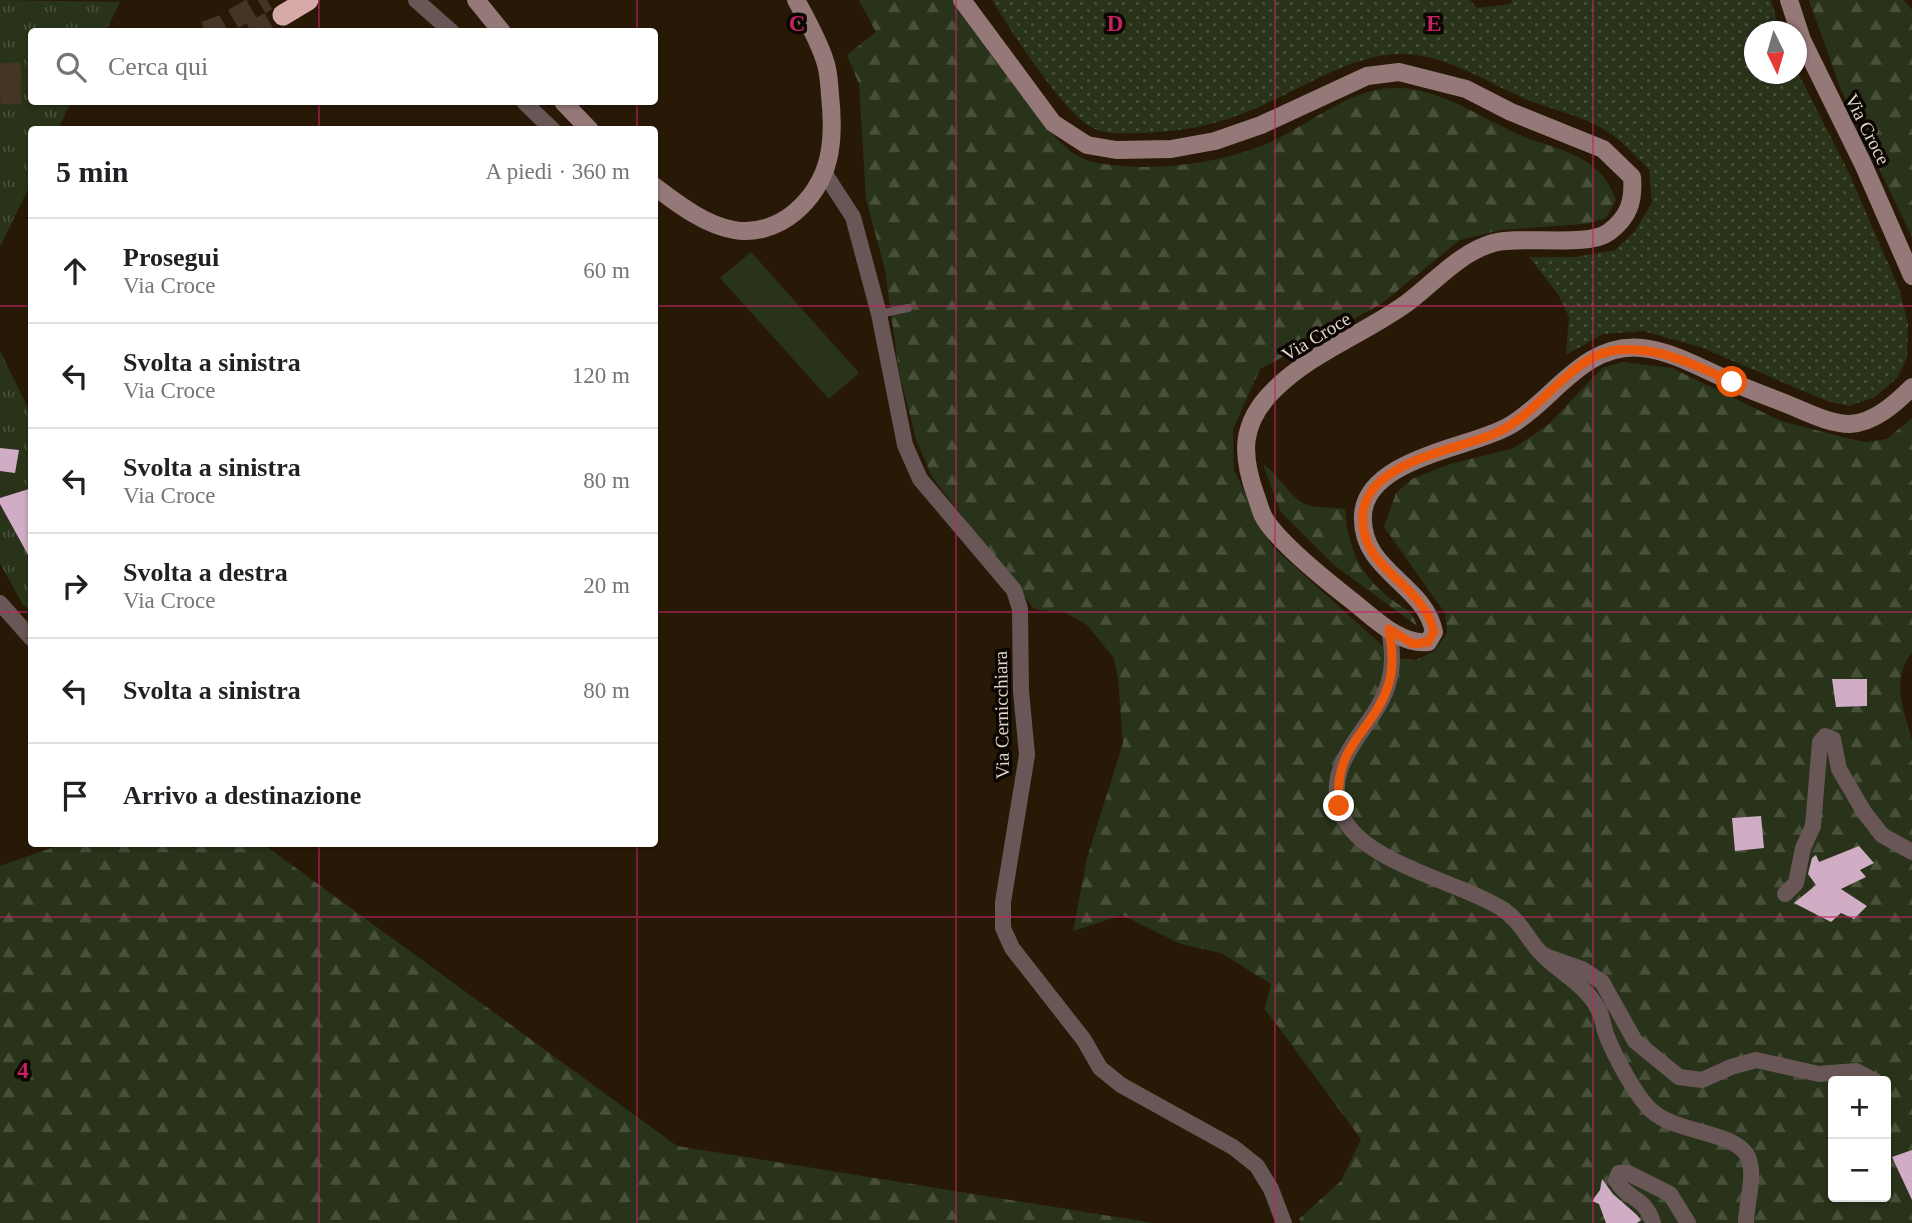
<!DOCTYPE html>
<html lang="it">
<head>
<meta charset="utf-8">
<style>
	:root { --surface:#fff; --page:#f6f6f6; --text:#202124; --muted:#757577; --line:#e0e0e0 }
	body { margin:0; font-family:Georgia,serif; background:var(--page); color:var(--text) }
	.controls { position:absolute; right:21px; bottom:21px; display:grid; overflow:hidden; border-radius:7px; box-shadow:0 2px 5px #0004 }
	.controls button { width:63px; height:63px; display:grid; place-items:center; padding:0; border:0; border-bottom:2px solid var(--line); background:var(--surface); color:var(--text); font:35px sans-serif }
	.compass { position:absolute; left:1744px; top:21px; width:63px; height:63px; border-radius:50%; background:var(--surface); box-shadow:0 2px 5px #0004; rotate:175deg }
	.stop { position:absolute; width:21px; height:21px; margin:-16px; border:5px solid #ea580c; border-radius:50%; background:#fff }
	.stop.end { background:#ea580c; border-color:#fff; box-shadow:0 2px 7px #0008 }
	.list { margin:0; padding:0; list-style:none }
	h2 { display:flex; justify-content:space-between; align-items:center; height:91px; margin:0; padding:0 28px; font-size:30px }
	h2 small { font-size:23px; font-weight:400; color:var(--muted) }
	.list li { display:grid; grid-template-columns:46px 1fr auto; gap:21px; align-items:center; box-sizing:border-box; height:105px; padding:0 28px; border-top:2px solid var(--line) }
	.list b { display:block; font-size:26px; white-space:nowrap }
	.list p { margin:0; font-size:23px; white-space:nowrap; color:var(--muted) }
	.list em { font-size:23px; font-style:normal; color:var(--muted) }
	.icon { flex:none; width:38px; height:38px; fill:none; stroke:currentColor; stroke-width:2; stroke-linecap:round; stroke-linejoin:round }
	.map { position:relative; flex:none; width:1912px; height:1223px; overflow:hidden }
	.search { position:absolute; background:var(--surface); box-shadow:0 2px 5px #0004; left:28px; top:28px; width:630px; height:77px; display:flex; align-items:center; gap:18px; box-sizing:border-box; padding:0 24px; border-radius:7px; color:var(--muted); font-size:26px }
	.panel { position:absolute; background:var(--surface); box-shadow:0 2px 5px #0004; left:28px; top:126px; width:630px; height:721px; border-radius:7px }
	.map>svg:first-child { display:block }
</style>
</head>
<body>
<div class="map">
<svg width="1912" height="1223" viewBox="0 0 1912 1223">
	<defs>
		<pattern id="grass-dots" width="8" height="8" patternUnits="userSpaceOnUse" patternTransform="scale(1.75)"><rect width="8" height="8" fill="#29331a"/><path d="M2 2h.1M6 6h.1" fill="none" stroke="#48503a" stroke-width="1.8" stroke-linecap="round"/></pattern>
		<pattern id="forest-firs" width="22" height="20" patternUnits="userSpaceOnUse" patternTransform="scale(1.75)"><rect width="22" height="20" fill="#29331a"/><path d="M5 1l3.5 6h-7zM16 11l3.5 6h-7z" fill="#48503a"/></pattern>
		<pattern id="park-tufts" width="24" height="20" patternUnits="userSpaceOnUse" patternTransform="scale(1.75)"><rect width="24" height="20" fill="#29331a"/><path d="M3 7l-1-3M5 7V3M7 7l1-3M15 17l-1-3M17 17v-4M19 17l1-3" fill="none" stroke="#48503a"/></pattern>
	</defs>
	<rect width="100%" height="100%" fill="#281907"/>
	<path fill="url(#grass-dots)" d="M992,0H1470L1477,8L1511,4L1512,0H1771L1780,31L1755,32V74H1797V71L1848,171L1900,291L1908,324L1907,358L1897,378L1875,397L1849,406L1827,401L1700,347L1643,331L1603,334L1566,355L1569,317L1558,294L1529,257H1575L1615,250L1635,231L1652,203L1649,169C1638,159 1627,146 1615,137C1588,115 1547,110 1517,95C1480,78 1440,52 1397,54C1345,57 1301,90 1254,109C1218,125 1180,132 1141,133C1126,133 1107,135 1093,128C1066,117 1009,28 992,0Z"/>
	<g fill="url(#forest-firs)" fill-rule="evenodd">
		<path d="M859,0H954L1050,132C1063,145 1075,158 1093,162C1146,173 1212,165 1261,146C1304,130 1344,90 1392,88C1441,86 1485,122 1530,139C1568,152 1602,159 1616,200L1606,218L1585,224L1501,230L1460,240L1381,304L1260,369L1233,429L1234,470L1272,546L1396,658L1416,660L1434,651L1447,633L1445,613L1384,527L1396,493L1412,479L1450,464L1514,448L1549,424L1602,368L1623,362L1672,368L1781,421L1846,438L1866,442L1887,439L1912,418V653C1890,678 1904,711 1912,740V1223H1300L1299,1219L1341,1181L1361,1139L1265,1009L1271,984L1221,953L1181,944L1122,915L1073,931L1087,858L1123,743L1118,678L1114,658L1087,625L1066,613L1034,609L932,477L916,439L899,372L885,270L866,199L859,84L847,55L876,32ZM1833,1081H1886V1197H1833Z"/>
		<polygon points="1809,0 1904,0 1912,10 1912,237 1841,90"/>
		<path d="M1263,464C1280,475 1290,500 1310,506C1320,508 1334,507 1345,509C1348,548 1359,575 1391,599C1403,608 1413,611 1417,626L1334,565L1280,511Z"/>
		<polygon points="63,844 263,844 677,1146 1153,1223 0,1223 0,866"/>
	</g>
	<g fill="url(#park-tufts)">
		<polygon points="0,0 120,2 106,31 32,32 32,102 71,102 58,129 32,130 31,183 0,247"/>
		<polygon points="0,351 31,414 31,611 23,605 0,563"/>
	</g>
	<polygon fill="#29331a" points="751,252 859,373 829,399 720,278"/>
	<g fill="#d0adc5">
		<polygon points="0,448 19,450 15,473 0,471"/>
		<polygon points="32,488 32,562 0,504 0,498"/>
		<polygon points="1832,679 1867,679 1867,706 1836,707"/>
		<polygon points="1761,816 1764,848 1735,851 1732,818"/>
		<polygon points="1859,846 1874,863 1860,870 1866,877 1841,889 1867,906 1854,919 1841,913 1831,922 1794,903 1816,885 1808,874 1812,858 1816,855 1819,862"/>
		<polygon points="1912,1150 1912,1200 1892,1157"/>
		<polygon points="1602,1179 1613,1194 1637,1215 1641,1220 1637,1223 1606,1223 1599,1204 1592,1201 1600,1190"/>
	</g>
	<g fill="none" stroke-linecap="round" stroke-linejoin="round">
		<g stroke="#443524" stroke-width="21" stroke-dasharray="21 10" stroke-linecap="butt">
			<polyline points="205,32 223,25 267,0"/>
			<polyline points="251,32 283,15"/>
			<polyline points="0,74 32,72"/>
			<polyline points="0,94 32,92"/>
		</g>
		<polyline stroke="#695757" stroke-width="8" points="879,314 908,308"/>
		<g stroke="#695757" stroke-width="16">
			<polyline points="416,0 452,32"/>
			<polyline points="524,102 553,130"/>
			<polyline points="825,174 853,217 879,314 905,445 920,479 1014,590 1020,609 1021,691 1027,755 1003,902 1003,928 1012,948 1084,1040 1100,1068 1121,1085 1233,1147 1257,1166 1271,1189 1284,1223"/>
			<polyline points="0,603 32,639"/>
			<path d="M1389,629C1392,647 1394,663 1389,681C1377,728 1319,760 1342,815C1363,864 1462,882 1504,910C1519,920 1527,937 1538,950C1557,972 1585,983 1598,1009C1603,1017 1603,1026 1606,1034C1614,1055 1636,1097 1652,1111C1676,1133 1732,1131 1747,1155C1757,1172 1746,1204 1746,1223"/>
			<polyline points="1785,894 1796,883 1803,848 1813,826 1820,742 1825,736 1833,739 1839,769 1864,812 1882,835 1912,852"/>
			<polyline points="1548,957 1582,969 1602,982 1635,1041 1679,1077 1702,1080 1731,1067 1756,1060 1819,1074 1856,1071 1875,1081"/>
			<path d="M1653,1223C1646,1197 1626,1199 1616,1180L1619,1173H1628L1670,1194L1688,1223"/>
		</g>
		<g stroke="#957978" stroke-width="18">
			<polyline points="476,0 502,32"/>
			<path d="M962,0L1053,123L1087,145L1116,150L1171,149L1215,141L1261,125L1367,76L1399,72L1466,89L1511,112L1603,149L1632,177C1634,201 1629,217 1609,232C1588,248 1521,235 1493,243C1459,253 1435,282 1407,303C1364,334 1312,352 1274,390C1240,423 1241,455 1256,496C1259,504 1261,514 1266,521C1282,545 1328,582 1351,600C1373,617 1399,645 1428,642L1434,632C1424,583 1360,571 1363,515C1366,458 1471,448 1509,426C1553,401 1583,342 1642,348C1672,351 1703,369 1730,381C1751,391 1773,398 1794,407C1811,414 1831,424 1850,424C1874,423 1896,403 1912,387"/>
			<polyline points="1789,0 1802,40 1863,164 1912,276"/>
			<polyline points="563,102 590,130"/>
			<path d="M654,186C678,204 705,225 734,230C755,234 778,226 794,213C832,181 835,141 830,95C829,83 829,70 824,58C817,38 806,18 796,0"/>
		</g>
		<polyline stroke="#d6aaa8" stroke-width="21" points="283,15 308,0"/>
	</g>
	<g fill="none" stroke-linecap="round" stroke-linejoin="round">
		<path stroke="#ea580c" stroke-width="9" d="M1339,806C1333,742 1374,733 1389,683C1394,665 1392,647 1389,629L1413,644L1428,642L1434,632C1424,583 1358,570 1363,514C1367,461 1458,450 1496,433C1536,416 1572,357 1611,351C1654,344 1694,364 1732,382"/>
	</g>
	<path fill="none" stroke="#c42261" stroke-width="2" stroke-opacity="0.55" d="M319,0V32M637,0V32M956,0V1223M1275,0V1223M1593,0V1223M319,102V130M637,102V130M0,306H32M654,306H1912M0,612H32M654,612H1912M319,844V1223M637,844V1223M0,917H1912"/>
	<g text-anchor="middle" stroke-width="7" stroke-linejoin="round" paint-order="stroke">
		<g font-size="19" fill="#e1d6cb" stroke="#0c0602">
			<text transform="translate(1868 129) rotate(63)" y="7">Via Croce</text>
			<text transform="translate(1316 336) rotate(-31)" y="7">Via Croce</text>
			<text transform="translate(1001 715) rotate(-91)" y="7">Via Cernicchiara</text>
		</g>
	</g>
	<g font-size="23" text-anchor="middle" font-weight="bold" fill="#c42261" stroke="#0c0602" stroke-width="7" stroke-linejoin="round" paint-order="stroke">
		<text x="797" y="31">C</text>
		<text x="1115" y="31">D</text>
		<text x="1434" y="31">E</text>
		<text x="23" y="1078">4</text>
	</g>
</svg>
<div class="controls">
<button>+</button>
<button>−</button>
</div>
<svg class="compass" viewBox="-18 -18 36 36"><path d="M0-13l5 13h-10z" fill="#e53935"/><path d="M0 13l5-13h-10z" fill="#757577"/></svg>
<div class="stop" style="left:1732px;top:382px"></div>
<div class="stop end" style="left:1339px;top:806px"></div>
<div class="search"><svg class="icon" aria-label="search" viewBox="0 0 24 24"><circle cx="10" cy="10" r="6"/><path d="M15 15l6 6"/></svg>Cerca qui</div>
<section class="panel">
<h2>5 min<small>A piedi · 360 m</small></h2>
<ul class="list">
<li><svg class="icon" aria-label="ahead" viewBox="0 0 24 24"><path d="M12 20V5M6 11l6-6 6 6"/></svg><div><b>Prosegui</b><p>Via Croce</p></div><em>60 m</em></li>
<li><svg class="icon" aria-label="left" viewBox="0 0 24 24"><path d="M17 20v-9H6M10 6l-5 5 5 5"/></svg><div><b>Svolta a sinistra</b><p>Via Croce</p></div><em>120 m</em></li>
<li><svg class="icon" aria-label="left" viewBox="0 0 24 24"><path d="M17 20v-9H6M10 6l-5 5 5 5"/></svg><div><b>Svolta a sinistra</b><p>Via Croce</p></div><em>80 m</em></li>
<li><svg class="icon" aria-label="right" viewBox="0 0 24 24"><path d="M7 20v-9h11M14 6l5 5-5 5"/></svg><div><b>Svolta a destra</b><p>Via Croce</p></div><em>20 m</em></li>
<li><svg class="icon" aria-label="left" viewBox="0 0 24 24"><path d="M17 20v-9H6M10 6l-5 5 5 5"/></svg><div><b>Svolta a sinistra</b></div><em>80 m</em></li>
<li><svg class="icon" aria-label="arrive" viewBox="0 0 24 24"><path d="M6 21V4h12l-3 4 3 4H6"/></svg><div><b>Arrivo a destinazione</b></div></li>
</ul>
</section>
</div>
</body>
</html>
